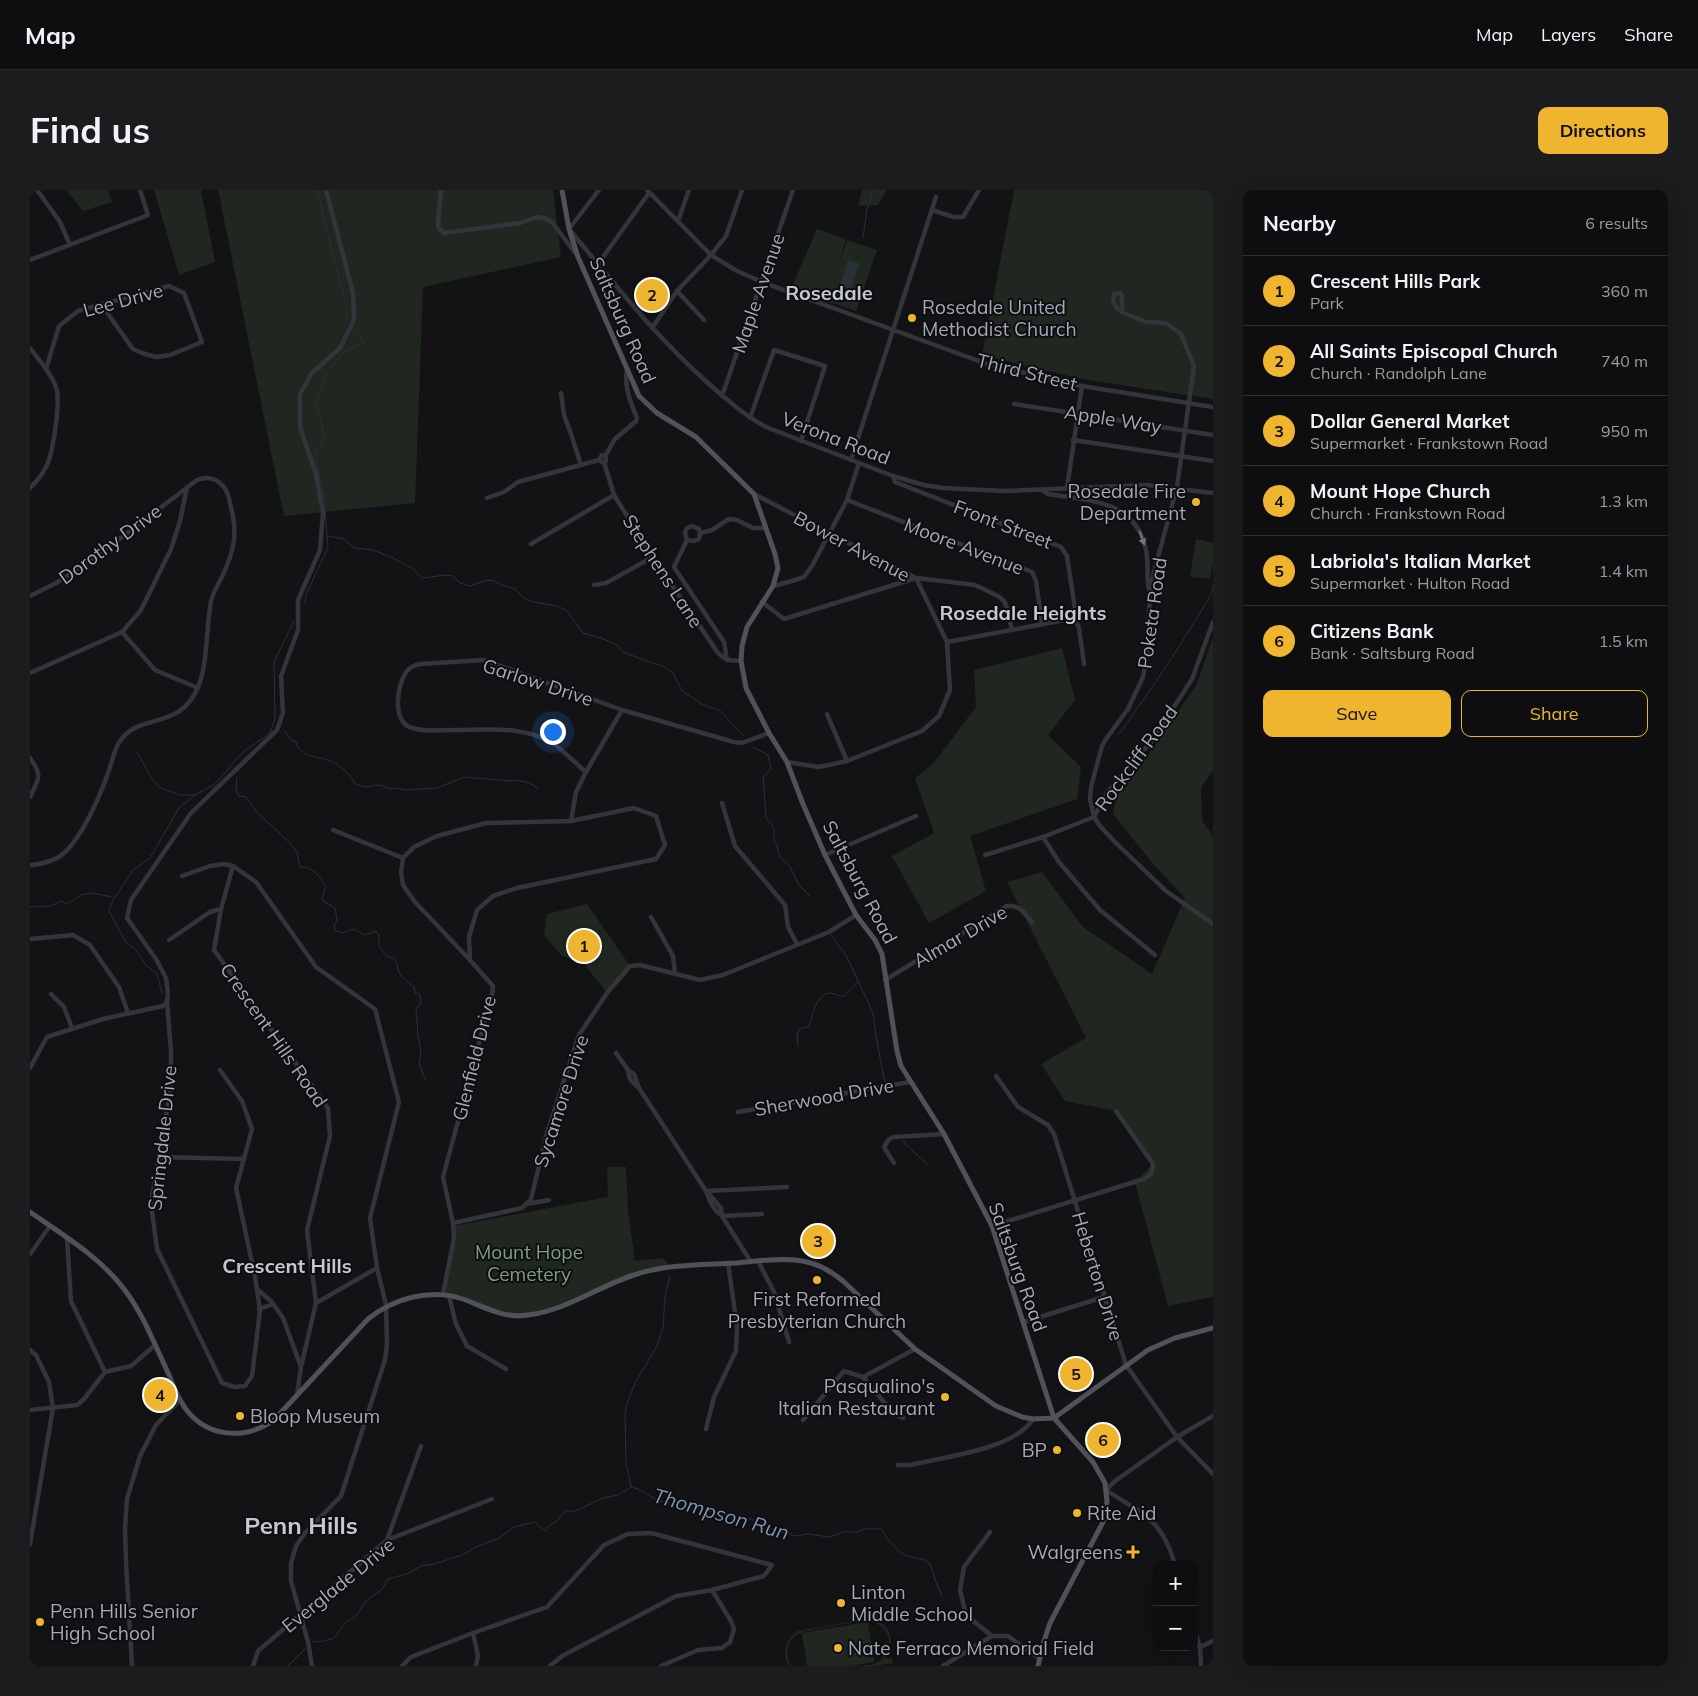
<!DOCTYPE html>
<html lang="en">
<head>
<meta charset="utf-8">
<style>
	:root { --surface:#0e0e10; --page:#1c1c1e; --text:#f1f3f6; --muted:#9b9c9f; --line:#2e2e30; --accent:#f0b52f }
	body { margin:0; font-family:Mulish,sans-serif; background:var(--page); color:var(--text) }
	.controls { position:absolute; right:15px; bottom:15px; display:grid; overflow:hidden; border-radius:10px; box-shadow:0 5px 20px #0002 }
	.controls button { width:45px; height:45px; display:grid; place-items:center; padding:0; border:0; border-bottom:1px solid var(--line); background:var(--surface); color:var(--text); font:25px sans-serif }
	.you { position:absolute; left:522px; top:541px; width:18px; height:18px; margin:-12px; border:4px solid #fff; border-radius:50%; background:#1a73e8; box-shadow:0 0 0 8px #1a73e833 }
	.badge { display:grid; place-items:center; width:32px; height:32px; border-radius:50%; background:var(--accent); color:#111; font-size:16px; font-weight:700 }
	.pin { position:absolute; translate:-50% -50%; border:2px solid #fff; box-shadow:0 1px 5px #0006 }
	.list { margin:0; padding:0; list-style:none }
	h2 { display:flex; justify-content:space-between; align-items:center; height:65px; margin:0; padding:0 20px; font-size:21px }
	h2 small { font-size:16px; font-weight:400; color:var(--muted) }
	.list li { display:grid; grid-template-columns:32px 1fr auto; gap:15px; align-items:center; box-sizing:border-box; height:70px; padding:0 20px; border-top:1px solid var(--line) }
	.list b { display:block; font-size:19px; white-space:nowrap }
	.list p { margin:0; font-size:16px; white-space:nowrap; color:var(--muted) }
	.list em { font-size:16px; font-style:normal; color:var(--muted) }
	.actions { display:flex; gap:10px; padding:15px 20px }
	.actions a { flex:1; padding:11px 0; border:1px solid var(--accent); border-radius:10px; text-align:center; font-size:18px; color:var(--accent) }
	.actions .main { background:var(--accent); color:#111 }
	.map { position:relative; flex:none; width:1183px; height:1476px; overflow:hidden; border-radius:10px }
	header { display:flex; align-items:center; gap:30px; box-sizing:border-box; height:70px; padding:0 25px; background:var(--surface); border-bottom:1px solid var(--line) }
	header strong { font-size:24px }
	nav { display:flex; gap:28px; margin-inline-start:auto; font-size:18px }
	.intro { display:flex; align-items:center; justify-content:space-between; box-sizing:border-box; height:120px; padding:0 30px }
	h1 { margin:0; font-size:35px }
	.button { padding:12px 22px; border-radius:10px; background:var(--accent); color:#111; font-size:18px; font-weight:700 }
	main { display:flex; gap:30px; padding:0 30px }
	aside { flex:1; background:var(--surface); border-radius:10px; box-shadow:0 5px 20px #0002 }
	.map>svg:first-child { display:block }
</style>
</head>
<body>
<header>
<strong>Map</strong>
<nav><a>Map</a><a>Layers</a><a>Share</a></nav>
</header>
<div class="intro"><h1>Find us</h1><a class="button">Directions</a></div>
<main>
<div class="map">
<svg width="1183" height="1476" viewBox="0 0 1183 1476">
	<rect width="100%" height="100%" fill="#131315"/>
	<g fill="#1f2720">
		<polygon points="36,0 78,0 82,12 53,21"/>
		<polygon points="124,0 171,0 185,72 149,85"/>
		<polygon points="188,0 523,0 531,67 393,97 385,313 254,326"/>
		<polygon points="832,0 857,0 848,15 828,16"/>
		<polygon points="984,0 1183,0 1183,209 1052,189 952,165"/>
		<polygon points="787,39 816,49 809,73 817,50 847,60 826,121 761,99"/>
		<polygon points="1166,349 1183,353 1183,373 1180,389 1160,387"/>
		<polygon points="1183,447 1183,580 1171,598 1172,631 1183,646 1183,1107 1138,1116 1105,992 1123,974 1086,921 1035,911 1011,874 1056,848 977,692 1012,682 1053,737 1122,784 1155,708 1124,675 1083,624 1087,601 1112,574 1167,494"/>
		<polygon points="1032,458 1045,510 1018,545 1051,577 1047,609 940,646 956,701 899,733 862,666 904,643 885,588 903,574 946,517 944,480"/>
		<polygon points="557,714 600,776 577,803 554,774 532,766 514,745 517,724"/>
		<polygon points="577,977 596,977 598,1022 605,1071 632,1068 637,1072 639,1077 604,1085 516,1121 485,1126 413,1104 424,1036 578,1007"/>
		<path d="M839,1429C862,1432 865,1451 856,1469L862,1468L863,1473L844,1476H831C837,1475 845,1475 850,1471C868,1458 858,1434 839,1431C826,1432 776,1439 766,1445C756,1452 755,1466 761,1476H759C751,1462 756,1449 768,1441Z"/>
		<polygon points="838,1432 844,1472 822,1476 777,1476 772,1443"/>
	</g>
	<polygon fill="#293138" points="818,70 829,73 821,100 810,96"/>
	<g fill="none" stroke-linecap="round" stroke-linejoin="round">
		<g stroke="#293138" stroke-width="1">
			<polyline points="287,0 317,119 317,129"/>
			<polyline points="833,48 837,19 843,0"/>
			<polyline points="298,346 314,349 324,358 343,360 361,367 382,378 392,388 416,385 423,386 430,393 439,396 455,391 462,390 472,395 485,399 495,409 503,412 527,416 537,421 553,443 571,448 587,455 592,461 598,464 634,477 643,483 652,501 672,514 690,521 713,545"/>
			<polyline points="275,413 276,405 298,357 294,307 285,266 294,245 286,212 297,183 314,162 334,153 325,139"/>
			<path d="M255,541L261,550L266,552C270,568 290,566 303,572C310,575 323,587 325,594L335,597L350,595L361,599L366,598L377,600L407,598L434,587L480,591C492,589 499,593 508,598"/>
			<path d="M1089,544C1122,499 1152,453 1181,405L1183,395"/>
			<polyline points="723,557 738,565 741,579 733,587 736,628 744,638 744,651 747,655 748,661 750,667 760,677 769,695 781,707"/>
			<path d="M106,561C114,572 118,586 127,595C134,602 142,600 149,605H165"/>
			<path d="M207,587L206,599L209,606L216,607L226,621L259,652L267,662L270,677C283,676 289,687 296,696L292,709L294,712L299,714L305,718L307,730L304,736L306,741L312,743L324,739L335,745L346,741L349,746V756L356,766L363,768L367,772C367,785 374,789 384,797L385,803H389L391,810L390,815L386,818L388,846L391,862L389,874L395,889"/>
			<polyline points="0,717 21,716 31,711 37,714 51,705 61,703 83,707"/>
			<polyline points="801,745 817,767 843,823 845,840 854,889 857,894"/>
			<polyline points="132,803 127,784 116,775 107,761 95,751 79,721 83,710 103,680 120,668 149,618 165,605 185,594 212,563 240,543 245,529 244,472 264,431"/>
			<path d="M768,856L767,844L770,839L779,836C783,826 786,802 801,803C806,804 809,806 814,806L828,791"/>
			<polyline points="873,950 875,954 897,974"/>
			<polyline points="601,1296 596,1273 595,1223 597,1213 605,1193 627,1156 633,1138 635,1107 640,1086"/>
			<polyline points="601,1297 608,1299 629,1311 644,1315 721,1329 747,1341 766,1346 778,1344 799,1347 813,1342 827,1342 833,1339 850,1339 853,1341 858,1350 871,1363 877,1366 895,1370 900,1374 907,1395 912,1405"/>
			<polyline points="283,1452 294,1451 304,1448 316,1432 325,1427 336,1411 352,1399 358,1389 379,1383 391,1376 404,1374 432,1365 448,1356 469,1348 484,1337 505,1332 515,1341 520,1335 527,1331 535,1321 545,1321 573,1308 588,1305 601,1297"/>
			<polyline points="258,1476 275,1459"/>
		</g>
		<g stroke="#34353a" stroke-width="4.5">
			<polyline points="7,0 30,32 40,55"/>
			<polyline points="411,0 408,33 409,39 414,43 490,33 507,27 514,28 521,31 546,64"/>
			<path d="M569,0L539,39C583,92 626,147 678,193C696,209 714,225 736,237L863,286L894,295L913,298L974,301L1117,295L1183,303"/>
			<polyline points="617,0 681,65 707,81 732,92 957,174 1052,196 1183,217"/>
			<polyline points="902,20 924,27 933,27 949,0"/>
			<polyline points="648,31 659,0"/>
			<polyline points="0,70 118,25 110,0"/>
			<polyline points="568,74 619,3"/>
			<polyline points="647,101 674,130"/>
			<polyline points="1092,122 1092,105 1090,103 1084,104 1083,111 1087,118 1096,124 1116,132 1136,133 1151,144 1164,176 1147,297 1124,382 1120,401 1118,460 1113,487 1098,519 1076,549 1072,556 1061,597 1060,609 1064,627 1070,636 1085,652 1136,701 1183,734"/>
			<polyline points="622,138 647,101 681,65 696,46 712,0"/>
			<path d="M0,158C9,170 21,183 26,197C31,210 23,264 16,277C12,285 6,292 0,298"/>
			<polyline points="16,179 29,136 48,121 139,96 154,103 172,152 140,165 126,167 112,163 103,159 71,114"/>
			<polyline points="531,203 534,225 541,244 551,275"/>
			<polyline points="692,206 763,0"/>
			<polyline points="984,214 1183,245"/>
			<polyline points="720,228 744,160 795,176 771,251"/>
			<polyline points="1043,250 1183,271"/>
			<path d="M575,266L585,249L606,231L607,228C600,212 594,196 597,179"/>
			<polyline points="821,270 906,7"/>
			<polyline points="574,272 584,305 623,367 688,463 697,470 711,471"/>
			<polyline points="863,286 865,292 1031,357 1037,366 1045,419 1044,427 1049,438 1054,474"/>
			<polyline points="1037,298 1052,196"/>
			<path d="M1012,300L1018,304C1060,311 1106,310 1116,360C1119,373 1116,387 1119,399"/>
			<polyline points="724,304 886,388 917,452 920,500 909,526 892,541 817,571 789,577 757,572"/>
			<polyline points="457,308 474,302 488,292 569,270 573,273 576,271 576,268 572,265 569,270"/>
			<polyline points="817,310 1002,382 1006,391 1012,434"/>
			<polyline points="670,343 669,339 662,336 657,338 655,343 657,350 664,351 669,349 670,343 682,340 699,329 707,330 723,338 735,338"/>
			<polyline points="657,350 644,377 694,452 697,470"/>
			<polyline points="501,354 584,305"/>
			<polyline points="564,395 576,393 623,367"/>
			<polyline points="743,396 762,391 774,387 782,376 817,310 829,273"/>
			<path d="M0,406L28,392L75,360L167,290C177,286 186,288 193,296C199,302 199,310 201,317C208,345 204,361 192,387C188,394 183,403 181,411C176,437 178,474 168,497C149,542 111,521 90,551C84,559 82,573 78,583C70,606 50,653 29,667C22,671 8,675 0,675"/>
			<polyline points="732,412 754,429 886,388 945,395 968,406 974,411 977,418 982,440"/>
			<polyline points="92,442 125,480 168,498"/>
			<polyline points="917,452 1040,429 1044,427"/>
			<polyline points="0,483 92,442 111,420 141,359 150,331 157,297"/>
			<polyline points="797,524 817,571"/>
			<path d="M0,568C13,586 9,588 0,607"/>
			<path d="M556,582C545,573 535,562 524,554C495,535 456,540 424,540C411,540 394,542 382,538C361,531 367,494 377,481C381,476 385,475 390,474L454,470L592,520L704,552L712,553L739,543"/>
			<polyline points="692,613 705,656 755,715 758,737 767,754"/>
			<polyline points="541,631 546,602 556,582 592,520"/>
			<polyline points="303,640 373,668"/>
			<polyline points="1013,647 1029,672 1070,720 1125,765"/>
			<polyline points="795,665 886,626"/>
			<polyline points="955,665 1013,647 1064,627 1077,603 1090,586 1122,551 1162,489 1183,432"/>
			<polyline points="203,676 191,719 184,760 298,918 300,946 277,1040 286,1113 271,1177"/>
			<polyline points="152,686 180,676 194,674 203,676 226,692 286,777 345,819 369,912 340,1028 347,1078 356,1115 357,1154 355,1170 311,1306 275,1343 266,1356 261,1373 261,1391 278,1452 282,1476"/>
			<polyline points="621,727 643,766 645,784"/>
			<polyline points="0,749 43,745 60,755 89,797 98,823"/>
			<polyline points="139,750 180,722 191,719"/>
			<path d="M855,790L977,716C989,714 995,724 1002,732"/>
			<polyline points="21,804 34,817 42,838"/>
			<path d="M586,863L598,880L604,884L609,898L676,1001C680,1011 683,1020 692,1026"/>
			<polyline points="0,878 17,847 73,829 133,816 137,812"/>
			<polyline points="190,880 212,911 222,939 206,998 225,1086 230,1120 222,1186 215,1196 204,1197 192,1193 127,1059 121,1013 141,896 141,861 137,812 138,804 136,788 126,769 97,728 101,710 161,623 247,540 253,523 251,486 268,440 268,410 290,360 293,323 286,284 270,237 270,204 282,183 310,158 324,130 323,103 296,0"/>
			<path d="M598,880C599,890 602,892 609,898"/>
			<polyline points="966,886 988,917 1018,935 1024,944 1096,1175 1147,1247 1183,1284"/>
			<polyline points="708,922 880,892"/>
			<polyline points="128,967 214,969"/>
			<polyline points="864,973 854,957 859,949 864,947 914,944"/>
			<polyline points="676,1001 757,997"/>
			<polyline points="679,1004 691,1018 692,1026 721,1072"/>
			<polyline points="496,1014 519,1010"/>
			<polyline points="692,1026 732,1024"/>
			<polyline points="423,1033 492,1018 501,1009 517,943 549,845 577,803 600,776 610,775 670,790 693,785 799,742 826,725"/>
			<polyline points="962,1036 1114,989 1121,984 1123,974 1086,921"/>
			<polyline points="37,1049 41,1111 75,1182"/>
			<polyline points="0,1064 20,1036"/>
			<polyline points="728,1071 744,1102 759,1152"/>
			<polyline points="227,1099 241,1111 253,1128 271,1177 267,1205"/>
			<polyline points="413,1104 424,1048 423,1033 413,987 462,805 463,796 440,770 439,747 447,720 463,706 487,698 626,669 635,655 626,626 604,618 541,631 456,633 407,646 384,657 373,668 371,682 373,695 385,712 440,770"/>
			<polyline points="419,1106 426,1134 437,1156 476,1179"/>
			<polyline points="286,1113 347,1078"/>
			<polyline points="229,1119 243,1114"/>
			<polyline points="994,1132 1074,1107"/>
			<polyline points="0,1160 6,1165 19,1192 23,1218 0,1354"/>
			<polyline points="833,1187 863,1223 873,1228"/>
			<polyline points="0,1220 47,1215 54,1209 75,1182 101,1176 124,1156"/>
			<polyline points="773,1230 814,1181 833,1187 885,1159"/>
			<polyline points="676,1239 684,1207 706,1161 707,1136 698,1073"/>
			<path d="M868,1275H880C914,1267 985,1259 1003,1229"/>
			<polyline points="960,1342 934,1377 930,1400 936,1425 962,1446"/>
			<polyline points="357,1350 391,1256"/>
			<path d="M1145,1375C1132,1328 1113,1325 1076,1300L1085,1291L1147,1247L1183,1226"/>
			<polyline points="1164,1438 1170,1457 1171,1476"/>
			<polyline points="443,1443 448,1466 446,1476"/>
			<polyline points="1170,1457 1183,1451"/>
			<polyline points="102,1476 96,1372 95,1339 97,1309 110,1266 126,1235 150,1210"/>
			<polyline points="223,1476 228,1461 357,1350 462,1309"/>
			<polyline points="372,1476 381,1467 443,1443 517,1417 574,1355 598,1344 621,1343 742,1375 734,1386 682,1400 646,1406 532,1466 520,1476"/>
			<polyline points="631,1476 668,1460 692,1458 700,1452 704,1439 701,1431 682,1400"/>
			<polyline points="913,1476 962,1446 978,1446 1009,1468"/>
		</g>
		<g stroke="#505259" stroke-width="5">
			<polyline points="532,0 539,39 548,67 609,206 627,223 666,247 724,304 745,364 748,378 743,396 717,437 712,456 711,471 716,498 739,543 757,572 773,614 795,665 826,725 845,750 852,764 867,861 871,876 914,944 962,1036 1024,1228 1063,1272 1075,1293 1077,1312 1073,1332 1020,1433 1013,1454 1008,1476"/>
			<path d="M0,1022C33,1045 70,1067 94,1099C114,1125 126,1158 140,1187C144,1198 149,1209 155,1218C177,1248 214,1250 243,1231L338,1129C364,1108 401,1098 433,1109C454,1117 475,1129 498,1125C535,1121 569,1096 604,1085C637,1074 671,1075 705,1073C728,1071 754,1067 777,1072C791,1075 802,1082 813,1091L885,1159L966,1216L992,1227L1003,1229L1024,1228"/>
			<polyline points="1024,1228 1118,1160 1145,1148 1183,1138"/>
		</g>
	</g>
	<defs><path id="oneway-solid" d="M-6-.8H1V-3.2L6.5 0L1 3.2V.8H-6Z" transform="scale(1.25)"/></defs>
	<use fill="#72757e" href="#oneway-solid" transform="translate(1112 348) rotate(70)"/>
	<g fill="#f0b52f" stroke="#0e0e10" stroke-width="2">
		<circle cx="882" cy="128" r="5"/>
		<circle cx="1166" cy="312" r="5"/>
		<circle cx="787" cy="1090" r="5"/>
		<circle cx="915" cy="1207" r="5"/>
		<circle cx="210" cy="1226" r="5"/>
		<circle cx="1027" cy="1260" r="5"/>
		<circle cx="1047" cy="1323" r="5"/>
		<path d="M1100.5 1354.5h5v5h5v5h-5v5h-5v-5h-5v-5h5z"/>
		<circle cx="811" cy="1413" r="5"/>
		<circle cx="10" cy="1432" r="5"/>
		<circle cx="808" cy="1458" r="5"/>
	</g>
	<g text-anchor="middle" stroke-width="4" stroke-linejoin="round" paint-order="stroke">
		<g font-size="19" fill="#a5a9b5" stroke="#0e0e10">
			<text transform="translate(728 103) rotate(-71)" y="7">Maple Avenue</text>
			<text transform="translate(93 110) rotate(-15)" y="7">Lee Drive</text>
			<text transform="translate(593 130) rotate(66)" y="7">Saltsburg Road</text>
			<text transform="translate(997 182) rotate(14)" y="7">Third Street</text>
			<text transform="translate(1083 229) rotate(9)" y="7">Apple Way</text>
			<text transform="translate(806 248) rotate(21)" y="7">Verona Road</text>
			<text transform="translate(973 334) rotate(21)" y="7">Front Street</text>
			<text transform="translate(80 354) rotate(-36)" y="7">Dorothy Drive</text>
			<text transform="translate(822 356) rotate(28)" y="7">Bower Avenue</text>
			<text transform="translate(934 356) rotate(21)" y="7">Moore Avenue</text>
			<text transform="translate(633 381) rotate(57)" y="7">Stephens Lane</text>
			<text transform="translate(1122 423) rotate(-82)" y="7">Poketa Road</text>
			<text transform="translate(508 492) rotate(18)" y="7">Garlow Drive</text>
			<text transform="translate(1106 568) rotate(-54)" y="7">Rockcliff Road</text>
			<text transform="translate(830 692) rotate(62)" y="7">Saltsburg Road</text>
			<text transform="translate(930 746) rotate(-30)" y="7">Almar Drive</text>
			<text transform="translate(244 845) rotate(55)" y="7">Crescent Hills Road</text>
			<text transform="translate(444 868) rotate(-76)" y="7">Glenfield Drive</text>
			<text transform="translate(794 907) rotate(-10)" y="7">Sherwood Drive</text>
			<text transform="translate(531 911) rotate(-72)" y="7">Sycamore Drive</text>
			<text transform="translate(132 948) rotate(-84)" y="7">Springdale Drive</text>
			<text transform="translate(988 1077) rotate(70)" y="7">Saltsburg Road</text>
			<text transform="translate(1068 1086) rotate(73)" y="7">Heberton Drive</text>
			<text transform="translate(308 1395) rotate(-39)" y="7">Everglade Drive</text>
		</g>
		<g font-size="19" fill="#a5a9b5" stroke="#0e0e10" text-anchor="start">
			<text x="892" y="124">Rosedale United<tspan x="892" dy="22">Methodist Church</tspan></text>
			<text x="1156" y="308" text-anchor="end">Rosedale Fire<tspan x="1156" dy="22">Department</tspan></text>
			<text x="787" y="1116" text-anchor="middle">First Reformed<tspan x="787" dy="22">Presbyterian Church</tspan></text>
			<text x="905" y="1203" text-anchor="end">Pasqualino's<tspan x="905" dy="22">Italian Restaurant</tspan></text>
			<text x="220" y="1233">Bloop Museum</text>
			<text x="1017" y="1267" text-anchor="end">BP</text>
			<text x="1057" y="1330">Rite Aid</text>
			<text x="1093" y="1369" text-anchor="end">Walgreens</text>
			<text x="821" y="1409">Linton<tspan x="821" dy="22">Middle School</tspan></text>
			<text x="20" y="1428">Penn Hills Senior<tspan x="20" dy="22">High School</tspan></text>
			<text x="818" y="1465">Nate Ferraco Memorial Field</text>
		</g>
		<g font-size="19" fill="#7ca07f" stroke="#0e0e10">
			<text x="499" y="1069">Mount Hope<tspan x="499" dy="22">Cemetery</tspan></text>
		</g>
		<g font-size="20" font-weight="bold" fill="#c6c8d1" stroke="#0e0e10">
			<text x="799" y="110">Rosedale</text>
			<text x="993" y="430">Rosedale Heights</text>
			<text x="257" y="1083">Crescent Hills</text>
		</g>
		<g font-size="20" font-style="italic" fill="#7b96b0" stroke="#0e0e10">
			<text transform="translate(691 1324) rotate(16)" y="7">Thompson Run</text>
		</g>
		<g font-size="24" font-weight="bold" fill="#c6c8d1" stroke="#0e0e10">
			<text x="271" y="1344">Penn Hills</text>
		</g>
	</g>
</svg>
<div class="controls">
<button>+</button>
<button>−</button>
</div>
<div class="you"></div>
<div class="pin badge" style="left:554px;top:756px">1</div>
<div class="pin badge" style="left:622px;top:105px">2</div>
<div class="pin badge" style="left:788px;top:1051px">3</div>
<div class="pin badge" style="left:130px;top:1205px">4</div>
<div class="pin badge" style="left:1046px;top:1184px">5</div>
<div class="pin badge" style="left:1073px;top:1250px">6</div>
</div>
<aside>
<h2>Nearby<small>6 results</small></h2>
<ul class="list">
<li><span class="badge">1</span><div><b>Crescent Hills Park</b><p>Park</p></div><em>360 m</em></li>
<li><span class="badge">2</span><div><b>All Saints Episcopal Church</b><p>Church · Randolph Lane</p></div><em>740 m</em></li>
<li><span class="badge">3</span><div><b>Dollar General Market</b><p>Supermarket · Frankstown Road</p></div><em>950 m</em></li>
<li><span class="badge">4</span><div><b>Mount Hope Church</b><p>Church · Frankstown Road</p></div><em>1.3 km</em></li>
<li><span class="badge">5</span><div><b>Labriola's Italian Market</b><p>Supermarket · Hulton Road</p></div><em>1.4 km</em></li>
<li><span class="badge">6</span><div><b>Citizens Bank</b><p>Bank · Saltsburg Road</p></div><em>1.5 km</em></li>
</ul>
<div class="actions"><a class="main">Save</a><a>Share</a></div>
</aside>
</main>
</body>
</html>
